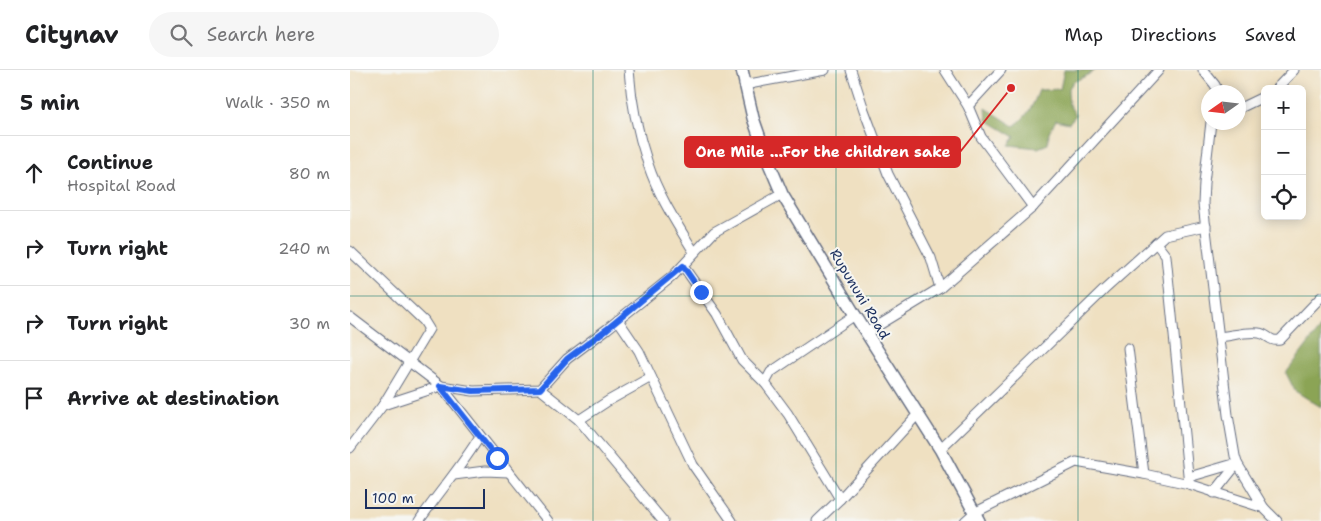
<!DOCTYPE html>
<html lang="en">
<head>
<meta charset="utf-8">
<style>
	:root { --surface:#fff; --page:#f6f6f6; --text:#202124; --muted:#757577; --line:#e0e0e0 }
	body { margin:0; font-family:"Shantell Sans",sans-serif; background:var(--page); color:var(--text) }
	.controls { position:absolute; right:15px; top:15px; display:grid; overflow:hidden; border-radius:8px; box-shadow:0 2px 12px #0003 }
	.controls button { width:45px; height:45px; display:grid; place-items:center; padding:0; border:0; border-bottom:1px solid var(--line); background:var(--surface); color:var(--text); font:25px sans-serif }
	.compass { position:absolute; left:851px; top:15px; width:45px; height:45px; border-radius:50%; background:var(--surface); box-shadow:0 2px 12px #0003; rotate:256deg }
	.scale { position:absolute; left:15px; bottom:12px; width:120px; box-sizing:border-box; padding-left:5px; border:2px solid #1b2f5e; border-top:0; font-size:14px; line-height:18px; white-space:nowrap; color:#1b2f5e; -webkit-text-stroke:4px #f6f6f2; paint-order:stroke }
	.stop { position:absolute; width:15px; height:15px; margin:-11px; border:4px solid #2563eb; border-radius:50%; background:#fff }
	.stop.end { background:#2563eb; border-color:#fff; box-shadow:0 1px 5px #0008 }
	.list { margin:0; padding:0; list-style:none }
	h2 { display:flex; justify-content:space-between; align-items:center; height:65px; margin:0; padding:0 20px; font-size:21px }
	h2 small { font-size:16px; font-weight:400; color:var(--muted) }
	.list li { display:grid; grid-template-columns:32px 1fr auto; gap:15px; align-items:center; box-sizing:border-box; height:75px; padding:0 20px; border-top:1px solid var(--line) }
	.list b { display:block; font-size:19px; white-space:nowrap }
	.list p { margin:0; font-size:16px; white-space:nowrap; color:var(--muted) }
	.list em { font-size:16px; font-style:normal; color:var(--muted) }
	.icon { flex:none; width:28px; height:28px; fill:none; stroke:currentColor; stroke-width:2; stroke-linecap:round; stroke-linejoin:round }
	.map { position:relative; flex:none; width:971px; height:451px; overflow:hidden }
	header { display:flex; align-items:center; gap:30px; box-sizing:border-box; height:70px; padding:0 25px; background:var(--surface); border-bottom:1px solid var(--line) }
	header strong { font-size:24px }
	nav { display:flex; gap:28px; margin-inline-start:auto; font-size:18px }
	.search { width:350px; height:45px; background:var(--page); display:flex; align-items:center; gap:12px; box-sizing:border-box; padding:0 18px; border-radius:28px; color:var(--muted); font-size:19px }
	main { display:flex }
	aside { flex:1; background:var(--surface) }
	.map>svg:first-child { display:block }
</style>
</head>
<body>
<header>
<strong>Citynav</strong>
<div class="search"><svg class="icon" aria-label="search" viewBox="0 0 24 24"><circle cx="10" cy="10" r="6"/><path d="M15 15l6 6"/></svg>Search here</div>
<nav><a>Map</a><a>Directions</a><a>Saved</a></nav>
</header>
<main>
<aside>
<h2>5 min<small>Walk · 350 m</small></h2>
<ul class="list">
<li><svg class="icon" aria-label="ahead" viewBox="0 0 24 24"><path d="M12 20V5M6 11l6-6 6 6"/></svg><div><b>Continue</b><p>Hospital Road</p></div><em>80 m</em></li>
<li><svg class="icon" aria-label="right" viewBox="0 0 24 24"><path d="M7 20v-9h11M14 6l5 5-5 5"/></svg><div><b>Turn right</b></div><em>240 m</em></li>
<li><svg class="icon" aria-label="right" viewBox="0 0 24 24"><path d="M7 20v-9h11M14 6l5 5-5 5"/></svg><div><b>Turn right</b></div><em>30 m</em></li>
<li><svg class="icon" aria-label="arrive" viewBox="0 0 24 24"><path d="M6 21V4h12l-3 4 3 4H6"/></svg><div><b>Arrive at destination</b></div></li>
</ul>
</aside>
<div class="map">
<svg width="971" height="451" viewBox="0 0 971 451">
	<rect width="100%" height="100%" fill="#f6f6f2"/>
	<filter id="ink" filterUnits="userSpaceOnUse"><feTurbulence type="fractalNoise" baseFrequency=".02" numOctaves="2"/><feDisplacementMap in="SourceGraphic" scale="10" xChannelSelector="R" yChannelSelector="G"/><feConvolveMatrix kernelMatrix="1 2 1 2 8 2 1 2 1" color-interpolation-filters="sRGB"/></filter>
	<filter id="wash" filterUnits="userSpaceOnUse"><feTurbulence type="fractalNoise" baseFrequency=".0096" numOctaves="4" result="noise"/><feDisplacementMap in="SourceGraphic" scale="20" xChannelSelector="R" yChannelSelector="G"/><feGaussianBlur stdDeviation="1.12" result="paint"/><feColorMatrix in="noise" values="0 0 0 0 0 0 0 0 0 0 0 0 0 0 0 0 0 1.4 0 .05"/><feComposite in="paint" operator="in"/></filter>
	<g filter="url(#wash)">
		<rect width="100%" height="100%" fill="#efe0c1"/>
		<g fill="#8ba455" stroke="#536a5a">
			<path d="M714,0H745L736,6L723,12L718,20L719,35L726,45L719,53L706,50L699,63L698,74L688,78L659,75L665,67L637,50L636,38L664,56C678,46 683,35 689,20L710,19Z"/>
			<polygon points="971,257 971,337 945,321 936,303"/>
		</g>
	</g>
	<g filter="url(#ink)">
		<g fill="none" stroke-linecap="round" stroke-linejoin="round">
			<g stroke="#656d81" stroke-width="11">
				<g id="minor">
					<path d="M279,0C281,31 288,64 298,94C308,125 327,154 344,182"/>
					<polyline points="501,0 514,40 538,104 581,188 590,218"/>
					<polyline points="595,0 618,36 631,67 683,137"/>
					<polyline points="853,0 865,15 868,22"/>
					<polyline points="394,15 475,0"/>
					<polyline points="926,19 944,0"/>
					<polyline points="618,36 651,0"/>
					<polyline points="888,37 890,38 915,26"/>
					<polyline points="861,52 854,113 853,134 878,345 885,386 887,393 914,438 927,451"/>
					<polyline points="806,173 816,186 839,414"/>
					<polyline points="0,181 74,251 79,259 33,335 0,378"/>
					<polyline points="333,196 367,244 392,290 415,313"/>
					<polyline points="0,247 91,316 198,451"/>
					<polyline points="268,250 289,281 343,395 382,451"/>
					<polyline points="516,263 590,218 683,137 809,0"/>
					<path d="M869,267C881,266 896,261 909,263C918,264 919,272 930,270L971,227"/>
					<polyline points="778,278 794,404"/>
					<polyline points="190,319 229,350 313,451"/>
					<polyline points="33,335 91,316 123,321 190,319 217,289 257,259 323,206 364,162 432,124"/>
					<polyline points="229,350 258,331 301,307"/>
					<polyline points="590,379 754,220 815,165 856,156"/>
					<polyline points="104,405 135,401 159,402"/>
					<polyline points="839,407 887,393"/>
					<polyline points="864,423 887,394"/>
					<polyline points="490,429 438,344 415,313 421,302 505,245"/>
					<path d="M69,451C89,422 112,396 130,366"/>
					<polyline points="467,451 490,429 568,344"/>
					<polyline points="615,451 624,443 726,392 794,404 839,414 914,438"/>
				</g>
			</g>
			<g stroke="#656d81" stroke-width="14">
				<polyline id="major" points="392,0 403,48 418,91 432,124 505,245 590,379 629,451"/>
			</g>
			<use href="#minor" stroke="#fff" stroke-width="9"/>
			<use href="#major" stroke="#fff" stroke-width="11"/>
		</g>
	</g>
	<g fill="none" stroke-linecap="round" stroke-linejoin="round" filter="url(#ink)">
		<polyline stroke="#2563eb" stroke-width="6" points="147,388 90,316 123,321 190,319 217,289 257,259 333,196 351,222"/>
	</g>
	<path fill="none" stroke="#0f766e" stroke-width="1" stroke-opacity="0.55" d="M243,0V451M486,0V451M728,0V451M0,226H971"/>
	<g text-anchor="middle" stroke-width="4" stroke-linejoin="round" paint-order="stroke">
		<g font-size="14" fill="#1b2f5e" stroke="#f6f6f2">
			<text transform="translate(510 224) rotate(59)" y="5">Rupununi Road</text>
		</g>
	</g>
	<path fill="none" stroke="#d62828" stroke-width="2" d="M661 18L610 82"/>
	<circle fill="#d62828" stroke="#f6f6f2" stroke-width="2" cx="661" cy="18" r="5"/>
	<rect fill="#d62828" stroke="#d62828" stroke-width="2" x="335" y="67" width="275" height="30" rx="5"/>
	<g font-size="15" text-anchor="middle" font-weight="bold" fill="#fff">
		<text x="473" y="87">One Mile ...For the children sake</text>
	</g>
</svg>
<div class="controls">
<button>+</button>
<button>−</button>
<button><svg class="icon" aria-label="locate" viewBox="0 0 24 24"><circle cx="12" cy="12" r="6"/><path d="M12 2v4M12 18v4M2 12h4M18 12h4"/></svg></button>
</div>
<svg class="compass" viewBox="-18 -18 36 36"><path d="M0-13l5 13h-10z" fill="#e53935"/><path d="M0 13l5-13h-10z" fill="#757577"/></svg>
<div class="scale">100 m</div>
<div class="stop" style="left:147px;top:388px"></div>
<div class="stop end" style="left:351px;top:222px"></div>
</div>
</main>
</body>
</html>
